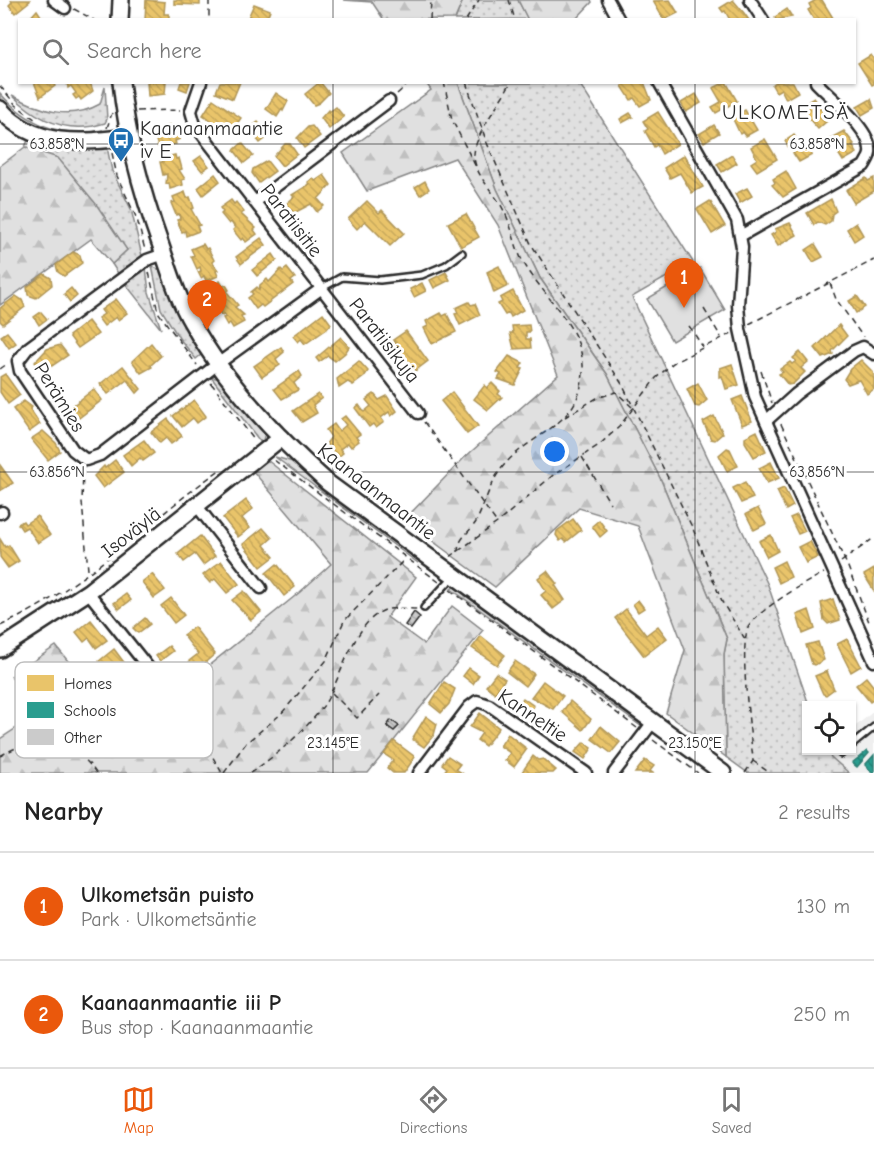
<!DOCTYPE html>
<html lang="en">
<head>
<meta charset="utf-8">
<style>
	:root { --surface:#fff; --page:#f2f2f2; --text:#222; --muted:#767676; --line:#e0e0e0; --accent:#ea580c }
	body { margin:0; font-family:"Comic Neue",sans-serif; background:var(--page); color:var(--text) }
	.controls { position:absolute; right:18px; bottom:18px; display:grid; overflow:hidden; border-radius:0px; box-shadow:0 2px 4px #0004 }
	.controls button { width:54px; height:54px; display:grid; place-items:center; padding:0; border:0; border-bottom:2px solid var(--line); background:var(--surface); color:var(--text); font:30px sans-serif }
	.you { position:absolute; left:555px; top:452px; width:21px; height:21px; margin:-15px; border:4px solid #fff; border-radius:50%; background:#1a73e8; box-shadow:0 0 0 9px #1a73e833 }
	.badge { display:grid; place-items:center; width:39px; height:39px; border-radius:50%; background:var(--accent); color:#fff; font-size:20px; font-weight:700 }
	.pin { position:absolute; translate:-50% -50px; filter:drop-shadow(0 2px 3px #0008) }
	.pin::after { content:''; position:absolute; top:32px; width:21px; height:18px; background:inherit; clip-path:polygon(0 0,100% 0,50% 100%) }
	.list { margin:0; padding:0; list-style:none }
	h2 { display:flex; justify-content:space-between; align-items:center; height:78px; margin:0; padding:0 24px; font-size:26px }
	h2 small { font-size:20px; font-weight:400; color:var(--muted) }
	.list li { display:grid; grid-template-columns:39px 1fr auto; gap:18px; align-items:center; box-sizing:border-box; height:108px; padding:0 24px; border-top:2px solid var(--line) }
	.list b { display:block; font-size:22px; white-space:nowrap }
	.list p { margin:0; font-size:20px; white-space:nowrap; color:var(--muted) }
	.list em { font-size:20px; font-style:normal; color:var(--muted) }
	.icon { flex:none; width:33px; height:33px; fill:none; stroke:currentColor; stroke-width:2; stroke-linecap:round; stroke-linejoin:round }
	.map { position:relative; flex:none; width:874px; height:773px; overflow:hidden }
	.search { position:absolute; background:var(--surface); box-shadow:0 2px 4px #0004; left:18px; right:18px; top:18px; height:66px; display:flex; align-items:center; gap:15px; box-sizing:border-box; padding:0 21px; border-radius:0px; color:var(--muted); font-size:22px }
	.sheet { height:294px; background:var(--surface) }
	nav { display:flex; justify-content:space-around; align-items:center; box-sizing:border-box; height:84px; border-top:2px solid var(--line); background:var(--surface); font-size:16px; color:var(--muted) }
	nav a { display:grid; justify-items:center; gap:3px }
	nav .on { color:var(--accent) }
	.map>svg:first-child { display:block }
</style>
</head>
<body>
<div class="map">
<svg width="874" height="773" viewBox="0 0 874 773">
	<defs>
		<pattern id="grass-dots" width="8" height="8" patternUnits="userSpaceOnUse" patternTransform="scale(1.5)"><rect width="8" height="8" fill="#e0e0e0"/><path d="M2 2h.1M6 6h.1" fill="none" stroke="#c0c0c0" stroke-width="1.8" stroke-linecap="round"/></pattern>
		<pattern id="forest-firs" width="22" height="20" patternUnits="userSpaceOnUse" patternTransform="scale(1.5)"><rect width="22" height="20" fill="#e0e0e0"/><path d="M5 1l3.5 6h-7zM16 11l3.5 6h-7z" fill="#c0c0c0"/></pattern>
		<pattern id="homes-back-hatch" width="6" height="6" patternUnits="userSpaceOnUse" patternTransform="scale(1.5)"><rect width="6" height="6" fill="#e9c46a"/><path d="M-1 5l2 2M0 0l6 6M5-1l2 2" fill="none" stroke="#c8a95c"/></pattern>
		<pattern id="schools-back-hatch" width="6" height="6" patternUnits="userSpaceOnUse" patternTransform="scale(1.5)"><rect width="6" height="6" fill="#2a9d8f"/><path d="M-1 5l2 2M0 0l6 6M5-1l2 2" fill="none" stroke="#248075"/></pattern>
		<pattern id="building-back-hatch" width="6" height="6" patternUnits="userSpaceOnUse" patternTransform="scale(1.5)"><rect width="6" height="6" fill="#cbcbcb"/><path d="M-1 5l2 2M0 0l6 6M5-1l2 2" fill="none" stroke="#aeaeae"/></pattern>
	</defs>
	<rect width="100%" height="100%" fill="#fff"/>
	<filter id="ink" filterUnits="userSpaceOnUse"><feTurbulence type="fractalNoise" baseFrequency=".0167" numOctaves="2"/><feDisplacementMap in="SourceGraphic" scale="12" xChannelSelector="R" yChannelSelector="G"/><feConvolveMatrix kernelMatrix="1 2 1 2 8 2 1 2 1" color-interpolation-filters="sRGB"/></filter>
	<g filter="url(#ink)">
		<polygon fill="#efefef" points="874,711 874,773 849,773 824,751 852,750 852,729"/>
		<g fill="url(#grass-dots)" stroke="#868686" stroke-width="1.5">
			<polygon points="463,0 518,0 528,19 455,20"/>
			<polygon points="458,83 579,83 693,262 632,297 768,585 809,705 806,706 806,750 824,751 849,773 748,773 726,757 724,654 727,639 661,480 616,392 607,374 540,278 497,189"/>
			<path d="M105,87L107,119L105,123C68,135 38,121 12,95C41,111 70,121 100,104Z"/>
			<path d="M0,93C26,123 61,139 102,130V136C57,132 33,136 0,100Z"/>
			<polygon points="29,138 65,150 107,147 112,171 131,209 142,256 119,275 112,264 127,250 25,147"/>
			<polygon points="152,266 160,270 174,305 202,354 196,359 179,338 161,309"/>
			<polygon points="146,267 149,292 161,329 124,282"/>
			<polygon points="211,377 221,379 265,433 262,444"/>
			<polygon points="275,457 293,462 422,557 418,563"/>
			<polygon points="454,587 460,587 640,719 641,726 451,589"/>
		</g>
		<g fill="url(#forest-firs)" stroke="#868686" stroke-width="1.5">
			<polygon points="343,0 463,0 455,19 384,20 372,2"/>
			<polygon points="518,0 591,0 592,2 576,19 528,20"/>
			<polygon points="426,83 458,83 497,189 540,278 607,374 616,392 661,480 727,639 724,654 726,757 666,713 685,650 638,526 579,508 495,587 404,520 464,458 558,375 498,225 455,158 367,191 343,153 431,90"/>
			<polygon points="25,147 58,158 96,204 127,250 112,264 91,239 0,305 0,166"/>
			<polygon points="267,460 416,577 387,617 424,644 452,606 483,630 368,773 0,773 0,739 36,715 11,676 56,646 125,733 300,592 331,564 252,470"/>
		</g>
		<polygon fill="#e0e0e0" stroke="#868686" stroke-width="1.5" points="700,268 725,310 672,341 647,299"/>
		<g fill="url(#homes-back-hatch)" stroke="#b09657" stroke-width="1.5">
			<polygon points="11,0 30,0 30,1 15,13 9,5 12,2"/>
			<polygon points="146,0 165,2 164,14 169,14 169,20 145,20"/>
			<polygon points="174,0 200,0 200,5 174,4"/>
			<polygon points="670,0 678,13 664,20 653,1"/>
			<polygon points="733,0 744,13 749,20 730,20 725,11 723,12 720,8"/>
			<polygon points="816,0 822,0 833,18 814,20 808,10 811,8 809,4"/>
			<polygon points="254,4 270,10 266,20 247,20"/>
			<polygon points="787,9 792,17 776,20 775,17"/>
			<polygon points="37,10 41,16 47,20 28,20"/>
			<polygon points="871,55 874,60 874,84 872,85 858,63"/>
			<polygon points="34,82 53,82 55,86 40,97"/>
			<polygon points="67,82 90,82 93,91 81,100 79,97 76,99 73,95 76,93 71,86 68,88"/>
			<polygon points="147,82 166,82 165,94 148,96"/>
			<polygon points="181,82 190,82 187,91 179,88"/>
			<polygon points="220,82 240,82 233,99 216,92"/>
			<polygon points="320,82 329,93 319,103 314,105 305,94"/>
			<polygon points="624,82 644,82 651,100 640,106 634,98 631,100 622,86"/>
			<polygon points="726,82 737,101 716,113 712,107 721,102 713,88"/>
			<polygon points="776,82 793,82 798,92 786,99 781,89 776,92 772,85"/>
			<polygon points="276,93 288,101 283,111 282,109 277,117 266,109"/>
			<polygon points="696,94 701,103 686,112 681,103"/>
			<polygon points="814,98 826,114 824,116 827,121 818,129 802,111 804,109 802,105"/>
			<polygon points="213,99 241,118 231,133 203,115"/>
			<polygon points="871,99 874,108 862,115 857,107"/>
			<polygon points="336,107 344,117 329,129 321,118 328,110 329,112"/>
			<polygon points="745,110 757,130 746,136 743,132 740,134 732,117"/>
			<polygon points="658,112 678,144 662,154 657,145 654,147 645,131 648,129 643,121"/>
			<polygon points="630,113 633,117 622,123 620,119"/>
			<polygon points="258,122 269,136 260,143 249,129"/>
			<polygon points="170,125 171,128 176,127 180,139 175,141 176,144 158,147 154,134 159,133 158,129"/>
			<polygon points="714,125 719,133 704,142 699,134"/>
			<polygon points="312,126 320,136 304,148 297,138 308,127"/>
			<polygon points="844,131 854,144 852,145 857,153 843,161 829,139"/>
			<polygon points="794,135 799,143 789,148 785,141"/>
			<polygon points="765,139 777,159 757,171 751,163 757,159 751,147"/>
			<polygon points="242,143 253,156 244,163 234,150"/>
			<polygon points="285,144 290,144 297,154 282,166 274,156"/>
			<polygon points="806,145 812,155 799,162 793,153"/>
			<polygon points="175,155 176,159 179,158 182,169 179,170 185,179 182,180 183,185 170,189 169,183 166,184 167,174 163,175 160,162 163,162 162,158"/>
			<polygon points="684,155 703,187 692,193 680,173 670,178 664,168"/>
			<polygon points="732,155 737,163 722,172 717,164"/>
			<polygon points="201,156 209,166 202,171 194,161"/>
			<polygon points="267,161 275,171 259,183 252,173 253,169"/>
			<polygon points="786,171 796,189 783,197 772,185 775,183 773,179"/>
			<polygon points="215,174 220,181 203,195 198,188"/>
			<polygon points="324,175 331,185 318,199 324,206 317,212 311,204 294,213 286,204 294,197 292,195 310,184 308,182 313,178 315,181"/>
			<polygon points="866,178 868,181 874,178 874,191 854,203 846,190"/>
			<polygon points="425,181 429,189 420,195 415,187"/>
			<polygon points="747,188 752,196 740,203 735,194"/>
			<polygon points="185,192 187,198 190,197 194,208 191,209 200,225 197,226 199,231 186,236 185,231 182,232 177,220 180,219 179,214 176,215 171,203 175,202 173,197"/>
			<polygon points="831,199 836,211 832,214 831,221 825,225 818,222 814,225 807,213"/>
			<polygon points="231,200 234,204 236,202 244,212 241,214 256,228 254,230 257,234 246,242 243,238 241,240 233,230 235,228 231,222 229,224 221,214 223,212 220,208"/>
			<polygon points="367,201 379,213 382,210 404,233 390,246 365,221 357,229 348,219"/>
			<polygon points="710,201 725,226 712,234 697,209"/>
			<polygon points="466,214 479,237 461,247 448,223"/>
			<polygon points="790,223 797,235 778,246 771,235 776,232 775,229"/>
			<polygon points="856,223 863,235 854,241 847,229"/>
			<polygon points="261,238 266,245 241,264 236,257"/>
			<polygon points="203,244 206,249 208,248 214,260 212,262 218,270 216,271 218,276 206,281 204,276 201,278 198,272 201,271 200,267 197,269 191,256 194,255 191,249"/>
			<polygon points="815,244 823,257 813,262 806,250"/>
			<polygon points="73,252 80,255 82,263 64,276 58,272 56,265"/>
			<polygon points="273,254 277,260 257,276 252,270"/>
			<polygon points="499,266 508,286 494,293 487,272"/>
			<polygon points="287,268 295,278 291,281 293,284 263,307 261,305 256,309 248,298 253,294 251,292 257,287 259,290 260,285 267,279 269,282 281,269 283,271"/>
			<polygon points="446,272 450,280 434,288 430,280"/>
			<polygon points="44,274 51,278 52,285 36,298 28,295 27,287"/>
			<polygon points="220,281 223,286 226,285 229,290 227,292 238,305 235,307 244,315 241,316 244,322 233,328 230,323 227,325 223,318 226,317 224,314 221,315 215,304 218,303 215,298 212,300 209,295 212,293 209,288"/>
			<polygon points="422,283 426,291 414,297 410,289"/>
			<polygon points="71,288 77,296 70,302 64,294"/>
			<polygon points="513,291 523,310 511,317 509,313 505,315 498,304 502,302 500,298"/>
			<polygon points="16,296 22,300 25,307 3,324 0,321 0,308"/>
			<polygon points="857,296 865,307 856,313 849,301"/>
			<polygon points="116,299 127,313 118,320 116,317 104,326 98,318 104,314 101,310"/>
			<polygon points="469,302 471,305 475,304 480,315 460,325 455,314 458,313 456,308"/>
			<polygon points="41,312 47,319 39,325 34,317"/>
			<polygon points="323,313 331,324 327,329 305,344 301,339 298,342 293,336"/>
			<polygon points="441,313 443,316 447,314 456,332 432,344 424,328 428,326 426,321"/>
			<polygon points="88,321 98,334 78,348 69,336"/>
			<polygon points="529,325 530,332 526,332 526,339 530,339 531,348 514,349 510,333 513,333 512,326"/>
			<polygon points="839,325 847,336 832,351 833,354 823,358 815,348"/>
			<polygon points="406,331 428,361 415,371 393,340"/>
			<polygon points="7,332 16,343 9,348 1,336"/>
			<polygon points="341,337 349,347 345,353 335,361 328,356 319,362 316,358"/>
			<polygon points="151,343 161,356 151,365 152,367 141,373 132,361"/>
			<polygon points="60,345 68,355 43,372 35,362 47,349"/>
			<polygon points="281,347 284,352 276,359 280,365 262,377 254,366"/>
			<polygon points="800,352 808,362 801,368 805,372 793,384 788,385 779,374 783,372 780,369 790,362 792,364 796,361 793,358"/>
			<polygon points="509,356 523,363 520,368 523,369 515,385 498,379 501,374 497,372"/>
			<polygon points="861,360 873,372 874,377 874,389 867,394 859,380 848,384 844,379 850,369"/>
			<polygon points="359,361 368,371 364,377 353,385 348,382 339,388 337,379"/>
			<polygon points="732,364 739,385 726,389 722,376 720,377 720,368"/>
			<polygon points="123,366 141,389 137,393 127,380 108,394 100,384"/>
			<polygon points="299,371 302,376 294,383 298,390 282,399 274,389"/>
			<polygon points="5,374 20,395 8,404 0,392 0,377"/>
			<polygon points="492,383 500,391 498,394 502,397 488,410 474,399 485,385 487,388"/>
			<polygon points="698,383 707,400 699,407 695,406 687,389"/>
			<polygon points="94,389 102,400 79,418 71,407"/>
			<polygon points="452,392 478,426 467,434 441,401"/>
			<polygon points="318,394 322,398 313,405 317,413 302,422 293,411"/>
			<polygon points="374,394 379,400 387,396 397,411 391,416 389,412 381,418 384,422 376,428 373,424 369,427 355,408 359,405 364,412 371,406 366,400"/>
			<polygon points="742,396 752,421 742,425 732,400"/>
			<polygon points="194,400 206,416 197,423 193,418 182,427 173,416"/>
			<polygon points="24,401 32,407 30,409 40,424 29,432 13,409"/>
			<polygon points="345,416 360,434 356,437 359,441 351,447 348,443 340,449 343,453 337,458 326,444 331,437 326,430 334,424 339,431 346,425 341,419"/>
			<polygon points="714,416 723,433 715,440 711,439 703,422"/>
			<polygon points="168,419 182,436 171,444 166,438 160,443 151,432"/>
			<polygon points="43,431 56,443 60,451 48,460 31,439"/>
			<polygon points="757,431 766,451 754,457 745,442 745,437"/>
			<polygon points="144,440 154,453 143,461 140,458 131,466 123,455"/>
			<polygon points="727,448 730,449 738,466 727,471 719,455"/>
			<polygon points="115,460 124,472 103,488 94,476 104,466 105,468"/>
			<polygon points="771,462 779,478 767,483 759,468"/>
			<polygon points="0,465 13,483 0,491"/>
			<polygon points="745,482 753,498 741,503 733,488"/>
			<polygon points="784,488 793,506 786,510 777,491"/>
			<polygon points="246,500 253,509 242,518 250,528 238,537 223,518"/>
			<polygon points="758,508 766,524 754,530 746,514"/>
			<polygon points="797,515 805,531 798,534 790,518"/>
			<polygon points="37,516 50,535 38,543 27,527 22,530 18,524 23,521 25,524"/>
			<polygon points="573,519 581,530 566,542 563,539 560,541 556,535 557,531"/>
			<polygon points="599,520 607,531 600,537 592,526"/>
			<polygon points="263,528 272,538 264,545 274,557 261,567 243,544"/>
			<polygon points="771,535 778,551 767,557 759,541"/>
			<polygon points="200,536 215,556 203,565 195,554 184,562 178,554"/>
			<polygon points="0,539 5,547 9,545 19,561 8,568 0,557"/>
			<polygon points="810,541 818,557 806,563 798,547"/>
			<polygon points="221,561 239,584 227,593 215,579 210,583 203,575"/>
			<polygon points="784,561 791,577 779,583 772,567"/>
			<polygon points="277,564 295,587 284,596 266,573"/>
			<polygon points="874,569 874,591 864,575"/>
			<polygon points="547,571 557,584 555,585 565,600 553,609 541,595 546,591 538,578"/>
			<polygon points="152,574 165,590 154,598 142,582"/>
			<polygon points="244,591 261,612 251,620 232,600"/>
			<polygon points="126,594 131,600 119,609 114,603"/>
			<polygon points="171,598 184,615 174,623 161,606"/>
			<polygon points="833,599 840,620 828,624 824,620 821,603"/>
			<polygon points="638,600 644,608 638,612 633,604"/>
			<polygon points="626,609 646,635 658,626 667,638 644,656 615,618"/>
			<polygon points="809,610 815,629 803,634 797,615"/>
			<polygon points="145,618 150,624 138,633 133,628"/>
			<polygon points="91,620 107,640 96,648 89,638 84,642 76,632"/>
			<polygon points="194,627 215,654 194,672 189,661 198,654 183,635"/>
			<polygon points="481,636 505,655 497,665 472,648"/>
			<polygon points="847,639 861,666 851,672 837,644"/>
			<polygon points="818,642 824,660 815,665 812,664 806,645"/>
			<polygon points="169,646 173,651 160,661 156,656"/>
			<polygon points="114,649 129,669 120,677 113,667 107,671 99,661"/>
			<polygon points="515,661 534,674 525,686 507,672"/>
			<polygon points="469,668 479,675 473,684 463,676"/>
			<polygon points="827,671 834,689 826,695 823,694 815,676"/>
			<polygon points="496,673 505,679 495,693 486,686"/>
			<polygon points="866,677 874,687 874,699 870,702 856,685"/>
			<polygon points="543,681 563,696 553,709 531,697"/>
			<polygon points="444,682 455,689 449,704 441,713 430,704"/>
			<polygon points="523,698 534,706 527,716 516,708"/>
			<polygon points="570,701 591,719 583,730 562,712"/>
			<polygon points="480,713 499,728 485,746 477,740 482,733 470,727"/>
			<polygon points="426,716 437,724 434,735 424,747 412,739"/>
			<polygon points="601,726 620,742 611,753 592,739"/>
			<polygon points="508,734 527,749 514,767 505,760 510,753 500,746"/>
			<polygon points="394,741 415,757 404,773 393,773 387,768 393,760 384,754"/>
			<polygon points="584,742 592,748 585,759 575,752"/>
			<polygon points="448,756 460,764 456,769 462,773 443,773 447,768 442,764"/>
			<polygon points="533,756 538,760 543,759 556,770 553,773 524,773 522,772"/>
			<polygon points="645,760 654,766 650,771 653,773 635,773"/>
		</g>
		<g fill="url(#schools-back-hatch)" stroke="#2a7b71" stroke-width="1.5">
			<polygon points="867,751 869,753 857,767 852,763"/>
			<polygon points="874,755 874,773 873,773 865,765"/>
		</g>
		<g fill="url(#building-back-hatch)" stroke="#2b2b2b" stroke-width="1.5">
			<polygon points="414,612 420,617 411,629 405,625"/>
			<polygon points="391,720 399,726 394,731 387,726"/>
		</g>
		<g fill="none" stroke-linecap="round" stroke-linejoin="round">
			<g stroke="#2b2b2b" stroke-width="10">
				<g id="lane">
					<polyline points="322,288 342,277 380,280 422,275 446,265 462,253"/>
					<polyline points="424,608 453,577"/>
					<polyline points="852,745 874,727"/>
					<polyline points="841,754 845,750"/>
				</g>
			</g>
			<g stroke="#2b2b2b" stroke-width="15">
				<g id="street">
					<polyline points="54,0 65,8"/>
					<polyline points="608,0 619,20"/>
					<polyline points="750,0 763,20"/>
					<polyline points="201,82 191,111 195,125 418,413"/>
					<polyline points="659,82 737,220 742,247 738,305 740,329 755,397 874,661"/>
					<polyline points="255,202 389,101"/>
					<path d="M742,235L864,166C866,162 870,157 870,153C873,131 831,98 816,82"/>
					<polyline points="164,254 147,260 28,348 18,361 20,371 73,450 86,460 100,455 219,363 322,288"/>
					<polyline points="766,421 796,394 854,351 863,347 874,354"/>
					<polyline points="197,506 261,588"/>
					<polyline points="0,513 2,512"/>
					<polyline points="88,592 159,681"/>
					<polyline points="419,773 469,707 477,701 489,705 586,773"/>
					<polyline points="614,773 653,722"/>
				</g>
			</g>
			<g stroke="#2b2b2b" stroke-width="20">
				<g id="secondary">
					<polyline points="120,20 121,0"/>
					<path d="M121,82C127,140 142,193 161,246C170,272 178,299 192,323C225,383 277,437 328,483L723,773"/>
					<path d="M0,109C34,148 82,143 129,137"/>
					<polyline points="0,649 88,592 281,438"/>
				</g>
			</g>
			<g stroke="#2b2b2b" stroke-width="1.5" stroke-dasharray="6 4.5" stroke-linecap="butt">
				<polyline points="209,0 209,20"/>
				<polyline points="509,0 515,20"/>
				<polyline points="74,9 94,20"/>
				<polyline points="430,20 431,0"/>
				<polyline points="466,20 479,0"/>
				<polyline points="444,82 452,120 476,167"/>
				<polyline points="466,82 487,143 531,244 622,384 693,529 722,602 745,639"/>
				<polyline points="0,86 16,105 36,120"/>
				<polyline points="397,94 410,82"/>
				<polyline points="137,111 180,110"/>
				<polyline points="107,128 112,113"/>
				<polyline points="112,153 117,176 137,219 145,250"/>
				<polyline points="149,272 158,312 197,365"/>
				<polyline points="830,283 836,299 863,337"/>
				<polyline points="704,309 721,337"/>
				<polyline points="749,324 874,260"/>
				<polyline points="689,326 703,347"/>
				<polyline points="0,369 7,364"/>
				<polyline points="761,371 772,403"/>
				<polyline points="211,383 255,441"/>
				<polyline points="565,417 597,398 616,392 632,407"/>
				<polyline points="424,422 497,523"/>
				<polyline points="781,424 848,567 869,622"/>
				<polyline points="582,457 610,503"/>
				<polyline points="274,460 439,582"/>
				<polyline points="83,470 82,502 88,570"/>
				<path d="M458,552C458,538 469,533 476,522C485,504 489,485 501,469C527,434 575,429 582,381C591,331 542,298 521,258C514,243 512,226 504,211C496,193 474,176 474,155C474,136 501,101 511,82"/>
				<polyline points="450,557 497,523 552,476 599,445 619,427 656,378 673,363 732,333"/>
				<polyline points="841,562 874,538"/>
				<polyline points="450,590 485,615"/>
				<polyline points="489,618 637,728"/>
				<path d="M0,626C82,590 149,520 221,469"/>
				<polyline points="165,689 197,730 222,773"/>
				<polyline points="332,693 357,718 379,695"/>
				<polyline points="653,740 698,773"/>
				<path d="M0,756C38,734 70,735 96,773"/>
				<polyline points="753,761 770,773"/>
				<polyline points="224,773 246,743 281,714 326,661 344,621 404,560"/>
				<path d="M250,773C276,756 306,730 324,705C342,678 353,622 385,610C393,607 407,609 417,609"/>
				<path d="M745,773L753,761C751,734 738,645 749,626C757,611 807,581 824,573"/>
			</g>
			<use href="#lane" stroke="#fff" stroke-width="5"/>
			<use href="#street" stroke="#fff" stroke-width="10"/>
			<use href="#secondary" stroke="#fff" stroke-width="15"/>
		</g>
	</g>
	<path fill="none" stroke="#2b2b2b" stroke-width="1.5" stroke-opacity="0.45" d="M333,0V20M695,0V20M333,82V773M695,82V773M0,144H874M0,472H874"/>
	<defs>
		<g id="bus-pin" transform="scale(1.35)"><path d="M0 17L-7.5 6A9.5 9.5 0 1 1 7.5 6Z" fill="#1f6fb2" stroke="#fff"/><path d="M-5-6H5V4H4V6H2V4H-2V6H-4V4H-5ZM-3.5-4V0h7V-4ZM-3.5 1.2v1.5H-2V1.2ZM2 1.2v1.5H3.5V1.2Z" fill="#fff"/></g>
	</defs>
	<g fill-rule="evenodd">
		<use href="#bus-pin" x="121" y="140"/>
	</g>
	<g text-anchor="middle" stroke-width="6" stroke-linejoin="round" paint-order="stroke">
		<g font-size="20" fill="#2b2b2b" stroke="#fff" text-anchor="start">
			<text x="140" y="135">Kaanaanmaantie<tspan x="140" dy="23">iv E</tspan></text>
		</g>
		<g font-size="20" fill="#2b2b2b" stroke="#fff">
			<text transform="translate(292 220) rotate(52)" y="7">Paratiisitie</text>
			<text transform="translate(385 340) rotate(52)" y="7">Paratiisikuja</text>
			<text transform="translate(60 397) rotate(58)" y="7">Perämies</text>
			<text transform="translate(377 491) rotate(38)" y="7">Kaanaanmaantie</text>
			<text transform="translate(131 532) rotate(-38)" y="7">Isoväylä</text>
			<text transform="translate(533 715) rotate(34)" y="7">Kanneltie</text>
		</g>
		<g font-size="21" letter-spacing="1.5" fill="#2b2b2b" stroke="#fff">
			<text x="786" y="119">ULKOMETSÄ</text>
		</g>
	</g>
	<rect x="15" y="662" width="198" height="96" rx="9" fill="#fff" stroke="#bfbfbf" stroke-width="1.5"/>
	<rect x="27" y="675" width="27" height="16" fill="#e9c46a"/>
	<rect x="27" y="702" width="27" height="16" fill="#2a9d8f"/>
	<rect x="27" y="729" width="27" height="16" fill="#cbcbcb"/>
	<g font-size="16" fill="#2b2b2b">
		<text x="64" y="689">Homes</text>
		<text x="64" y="716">Schools</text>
		<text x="64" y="743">Other</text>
	</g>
	<g font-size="15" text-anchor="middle" fill="#2b2b2b" stroke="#fff" stroke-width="6" stroke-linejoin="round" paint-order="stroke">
		<text x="57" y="149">63.858°N</text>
		<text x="817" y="149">63.858°N</text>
		<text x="57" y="477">63.856°N</text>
		<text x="817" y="477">63.856°N</text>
		<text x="333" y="748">23.145°E</text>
		<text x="695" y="748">23.150°E</text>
	</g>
</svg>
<div class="controls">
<button><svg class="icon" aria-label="locate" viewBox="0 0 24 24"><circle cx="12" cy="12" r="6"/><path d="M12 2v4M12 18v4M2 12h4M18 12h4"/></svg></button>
</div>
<div class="you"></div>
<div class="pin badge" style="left:684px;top:308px">1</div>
<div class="pin badge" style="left:207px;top:330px">2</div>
<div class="search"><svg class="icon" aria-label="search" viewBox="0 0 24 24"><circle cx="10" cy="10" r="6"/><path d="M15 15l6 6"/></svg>Search here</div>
</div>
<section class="sheet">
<h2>Nearby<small>2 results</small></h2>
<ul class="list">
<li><span class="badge">1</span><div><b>Ulkometsän puisto</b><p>Park · Ulkometsäntie</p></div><em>130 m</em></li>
<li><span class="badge">2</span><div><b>Kaanaanmaantie iii P</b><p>Bus stop · Kaanaanmaantie</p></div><em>250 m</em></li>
</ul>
</section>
<nav>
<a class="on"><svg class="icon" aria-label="map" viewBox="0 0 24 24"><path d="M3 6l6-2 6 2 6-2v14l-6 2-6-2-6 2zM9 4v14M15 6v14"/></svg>Map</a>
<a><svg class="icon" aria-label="directions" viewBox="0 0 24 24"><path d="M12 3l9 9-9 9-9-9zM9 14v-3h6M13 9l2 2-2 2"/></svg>Directions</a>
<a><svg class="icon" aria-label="saved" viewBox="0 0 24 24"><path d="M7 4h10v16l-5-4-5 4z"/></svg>Saved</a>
</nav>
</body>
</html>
